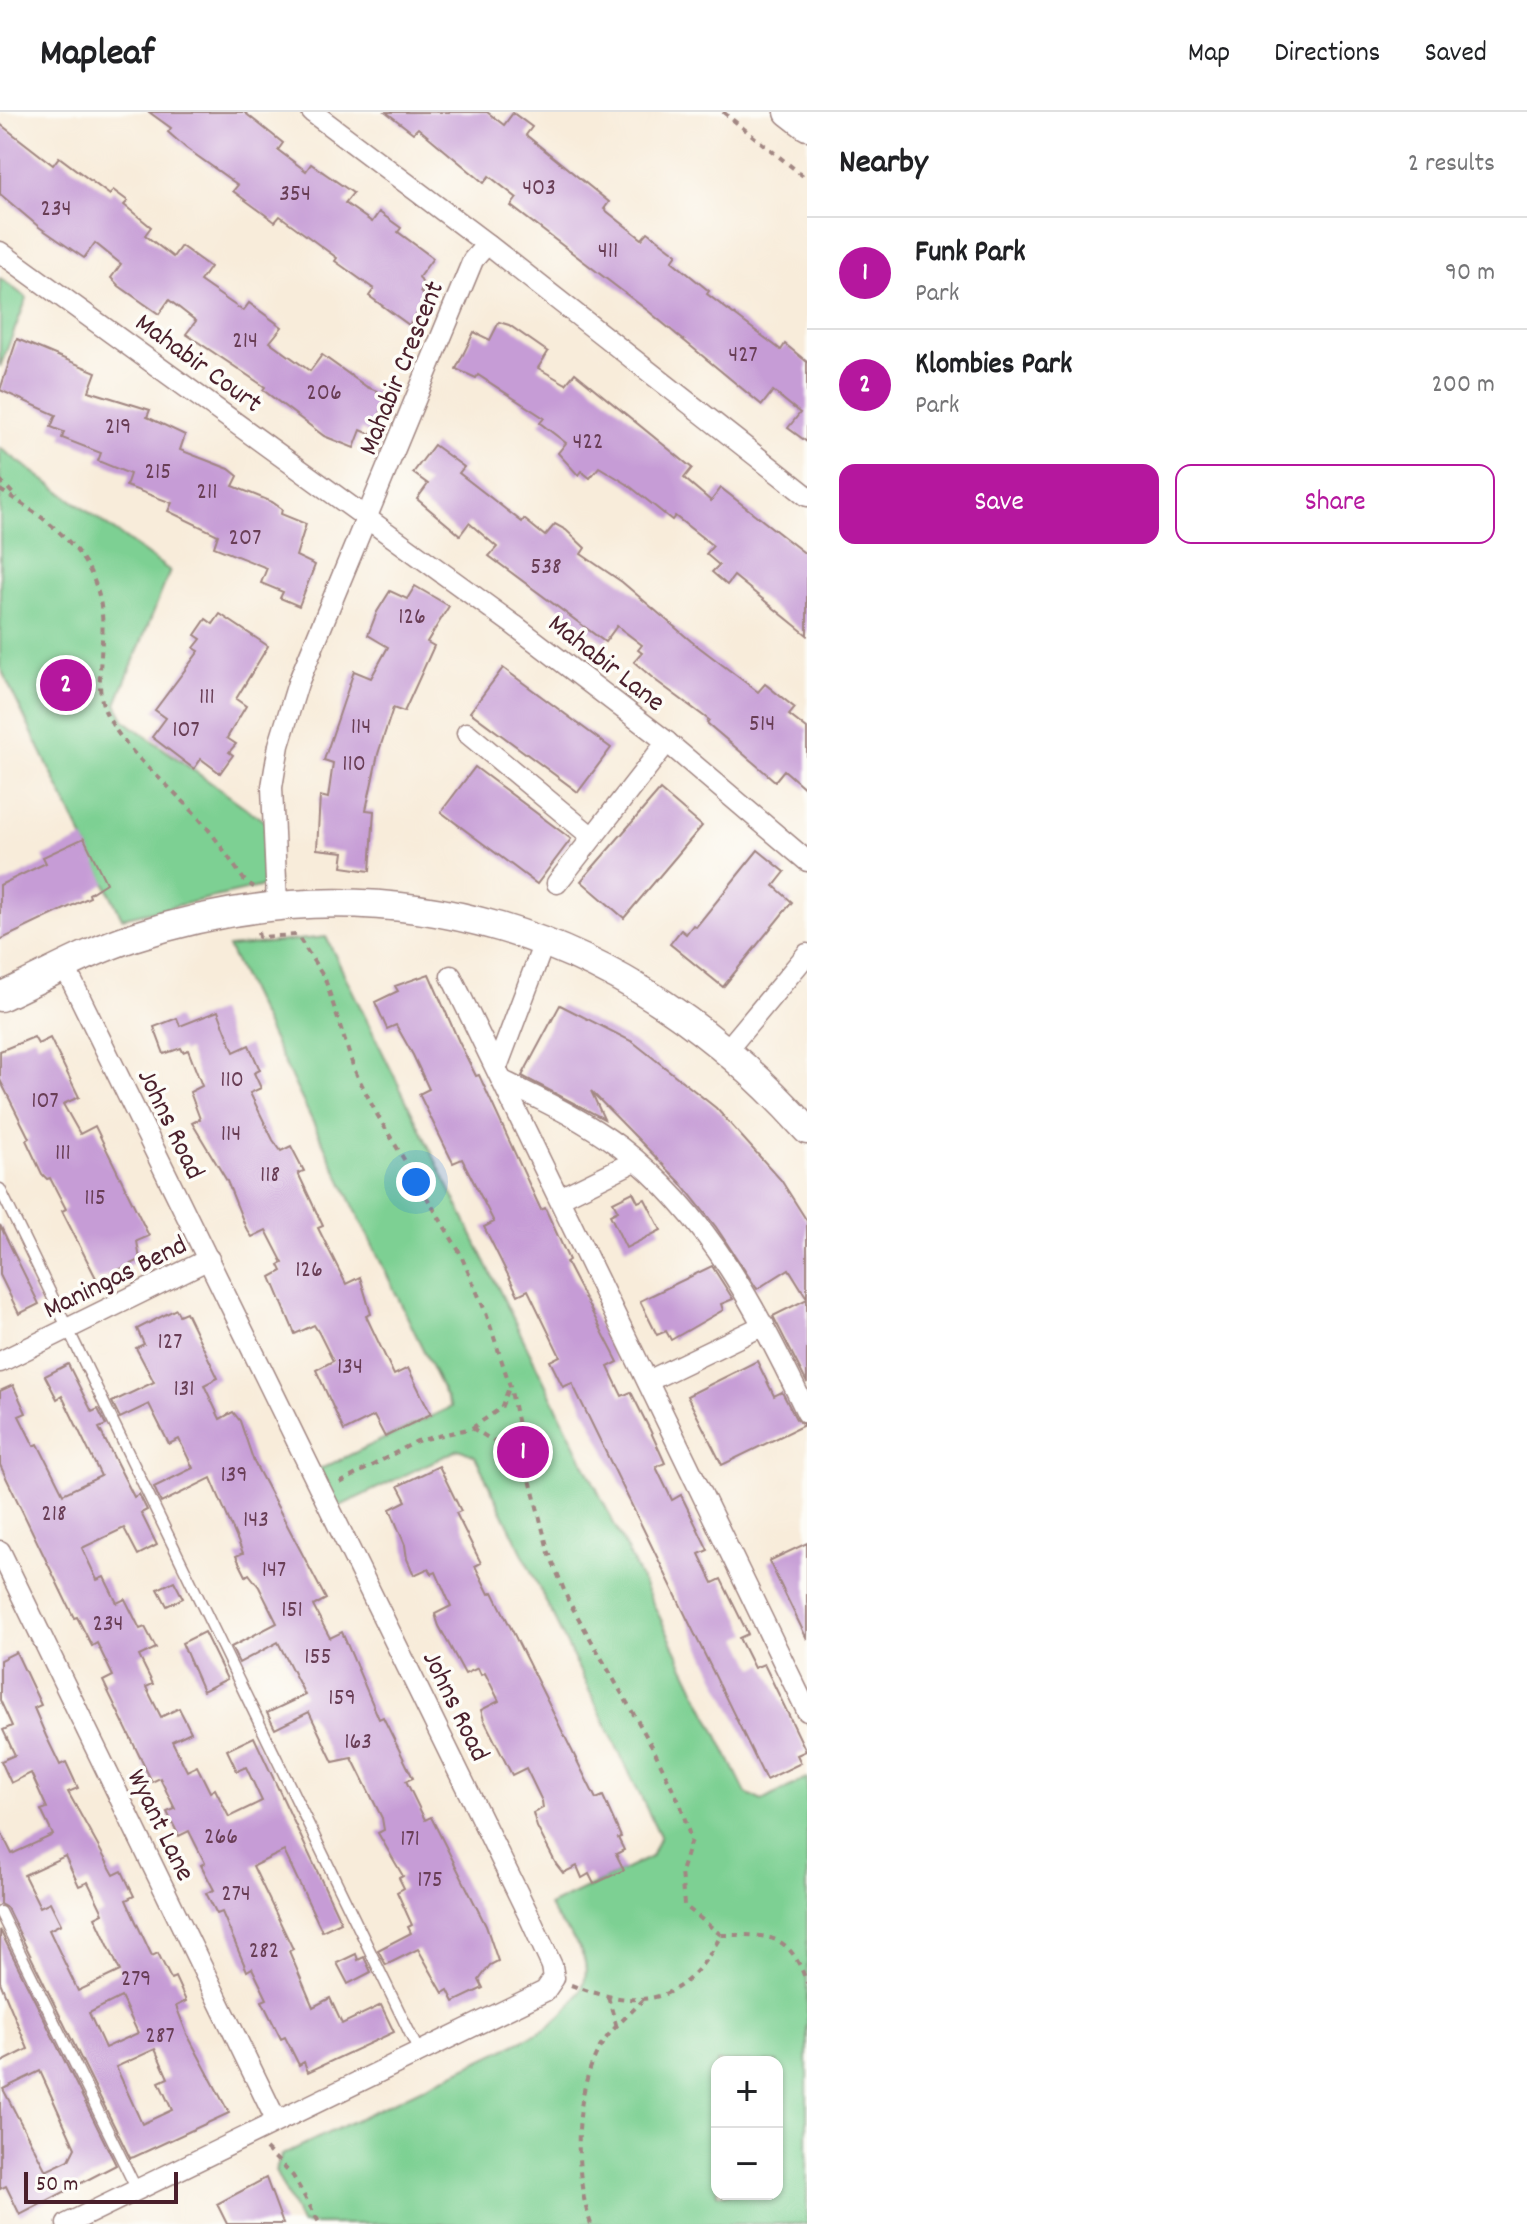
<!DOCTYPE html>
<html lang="en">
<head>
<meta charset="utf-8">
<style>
	:root { --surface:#fff; --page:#f6f6f6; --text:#202124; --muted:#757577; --line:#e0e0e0; --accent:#b5179e }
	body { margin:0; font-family:Dekko,sans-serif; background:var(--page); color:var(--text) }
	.controls { position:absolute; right:24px; bottom:24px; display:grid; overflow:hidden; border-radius:16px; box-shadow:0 2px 6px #0004 }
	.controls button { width:72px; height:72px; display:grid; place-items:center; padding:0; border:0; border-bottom:2px solid var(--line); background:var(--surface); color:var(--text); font:40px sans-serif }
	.scale { position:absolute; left:24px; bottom:20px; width:154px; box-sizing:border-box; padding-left:8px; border:4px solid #4a1f2b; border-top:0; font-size:22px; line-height:28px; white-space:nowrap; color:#4a1f2b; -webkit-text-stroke:6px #fdfcf7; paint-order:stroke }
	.you { position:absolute; left:416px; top:1070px; width:28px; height:28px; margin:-20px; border:6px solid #fff; border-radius:50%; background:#1a73e8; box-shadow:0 0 0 12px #1a73e833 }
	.badge { display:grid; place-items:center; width:52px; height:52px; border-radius:50%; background:var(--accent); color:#fff; font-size:26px; font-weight:700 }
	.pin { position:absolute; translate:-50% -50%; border:4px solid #fff; box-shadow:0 2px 8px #0006 }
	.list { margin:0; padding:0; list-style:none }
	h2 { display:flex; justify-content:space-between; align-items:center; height:104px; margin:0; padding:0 32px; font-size:34px }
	h2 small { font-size:26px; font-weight:400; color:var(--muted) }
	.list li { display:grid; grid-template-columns:52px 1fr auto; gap:24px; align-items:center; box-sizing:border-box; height:112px; padding:0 32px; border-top:2px solid var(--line) }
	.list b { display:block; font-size:30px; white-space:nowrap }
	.list p { margin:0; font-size:26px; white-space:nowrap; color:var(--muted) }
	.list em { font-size:26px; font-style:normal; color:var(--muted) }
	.actions { display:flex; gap:16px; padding:24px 32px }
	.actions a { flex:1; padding:18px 0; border:2px solid var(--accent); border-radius:16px; text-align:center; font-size:28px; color:var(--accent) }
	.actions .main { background:var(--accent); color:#fff }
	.map { position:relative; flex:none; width:807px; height:2112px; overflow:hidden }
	header { display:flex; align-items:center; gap:48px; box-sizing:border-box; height:112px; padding:0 40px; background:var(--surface); border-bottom:2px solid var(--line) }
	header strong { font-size:38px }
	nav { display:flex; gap:44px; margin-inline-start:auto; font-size:28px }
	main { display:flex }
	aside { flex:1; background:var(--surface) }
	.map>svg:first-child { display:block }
</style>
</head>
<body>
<header>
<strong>Mapleaf</strong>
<nav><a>Map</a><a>Directions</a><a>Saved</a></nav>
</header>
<main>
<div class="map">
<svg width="807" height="2112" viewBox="0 0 807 2112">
	<rect width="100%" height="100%" fill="#fdfcf7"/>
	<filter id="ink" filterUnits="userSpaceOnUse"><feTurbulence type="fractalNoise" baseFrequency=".0125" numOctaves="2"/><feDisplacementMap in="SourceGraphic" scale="16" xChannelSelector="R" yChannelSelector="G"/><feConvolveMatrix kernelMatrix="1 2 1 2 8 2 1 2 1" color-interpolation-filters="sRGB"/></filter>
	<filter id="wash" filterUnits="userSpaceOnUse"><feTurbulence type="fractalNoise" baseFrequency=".006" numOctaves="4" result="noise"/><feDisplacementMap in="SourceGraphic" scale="32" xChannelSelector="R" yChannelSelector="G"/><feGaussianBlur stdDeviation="1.8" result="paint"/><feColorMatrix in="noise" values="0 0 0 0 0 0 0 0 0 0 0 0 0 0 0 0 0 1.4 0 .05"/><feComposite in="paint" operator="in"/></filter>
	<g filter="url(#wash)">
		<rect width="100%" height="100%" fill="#f8ecda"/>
		<g fill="#7dd093" stroke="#64785f" stroke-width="2" fill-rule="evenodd">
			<polygon points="0,166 27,186 0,255"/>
			<polygon points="0,336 170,459 116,592 125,609 271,714 277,771 122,806 0,555"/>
			<path d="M326,825L746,1681L762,1689L807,1666V2112H301L275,2059L282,2043L548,1916C571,1895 599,1870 579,1835C570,1820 557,1810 549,1794L651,1745L660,1724L475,1344L459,1337L332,1398L314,1360L451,1295L228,835ZM717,1950H777V2082H717Z"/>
		</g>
		<g id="blocks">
			<g fill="#c69cd6" fill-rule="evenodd">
				<polygon points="149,0 244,0 283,31 278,38 306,59 311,52 353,81 345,91 372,110 379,100 401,116 398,120 433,146 419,165 424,174 420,180 428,186 409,213 369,184 374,177 335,149 337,146 280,104 275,110 233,79 238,73 186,36 168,20 171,16"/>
				<polygon points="386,0 487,0 504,13 513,1 532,15 526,23 609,90 604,97 642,127 648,120 677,142 672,149 709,179 707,182 781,238 785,232 807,250 807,330 788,316 800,301 773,279 762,293 647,198 511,94 517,86 489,64 484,71 418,16 413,21"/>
				<polygon points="0,12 53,53 59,45 110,83 113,78 128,89 124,93 151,115 145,123 173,145 181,134 210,155 200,169 243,199 249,191 282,215 270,230 310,259 322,243 367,275 387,283 375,317 370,322 361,318 354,336 324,324 263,278 265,275 186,222 196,209 169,188 159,202 119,174 111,166 121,152 95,131 84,146 39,115 0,82"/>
				<polygon points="499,210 509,213 548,240 538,256 566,272 575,261 692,356 684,366 711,389 721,376 807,443 807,523 734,464 727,473 712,460 719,453 706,442 713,434 675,404 672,408 627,372 599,355 590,366 581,359 578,363 558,341 566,331 540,311 544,306 478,263 476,266 456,257 474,220 490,228"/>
				<polygon points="17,227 96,260 89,279 150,298 147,305 185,323 180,338 229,357 238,364 233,374 272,390 282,397 281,402 306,412 296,444 315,453 299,494 280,486 283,480 261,471 267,456 214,435 218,423 168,399 172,391 126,374 130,362 98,349 101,341 62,326 64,320 51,315 56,303 0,278"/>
				<polygon points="434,333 464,355 459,361 522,410 524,407 545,424 555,412 566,418 585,436 581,442 622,470 691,529 758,580 765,572 795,596 789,603 807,617 807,678 784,658 775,669 707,611 709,608 655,568 634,550 642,541 638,538 642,533 617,514 605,530 489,444 497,435 469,411 460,423 417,387 428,372 413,361"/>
				<polygon points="415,474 449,494 427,530 434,534 404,600 393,596 378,642 366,698 374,699 370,759 342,755 344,740 317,737 320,684 328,686 333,651 324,648 354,559 371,566 388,535 368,523 377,500 390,479 407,487"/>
				<polygon points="220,502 268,534 236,587 246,594 227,626 236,632 229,640 233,643 220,661 201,647 194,657 152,625 166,606 155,598 199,539 194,536 201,527 195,523 206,507 213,512"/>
				<polygon points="503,556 611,636 578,680 470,600"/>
				<polygon points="475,655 571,727 537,772 441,700"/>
				<polygon points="660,678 702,714 624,806 581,769"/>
				<polygon points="84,726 106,771 89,782 90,785 0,828 0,773 46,751 43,745"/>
				<polygon points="758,738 785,760 774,774 792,790 723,875 670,832 681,818 686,822 693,813 696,815"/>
				<polygon points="429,862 459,930 476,964 479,963 541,1098 545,1096 569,1148 566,1150 618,1250 608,1255 622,1284 631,1280 650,1318 665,1351 656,1355 672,1388 681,1383 708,1438 699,1442 713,1471 721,1467 748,1522 739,1526 754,1556 764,1552 806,1639 797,1643 801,1651 766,1668 572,1271 563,1275 550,1249 560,1244 528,1178 518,1183 484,1115 494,1110 462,1047 453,1051 419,982 429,977 413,943 396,913 387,917 375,890 398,879 395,874"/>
				<polygon points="560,893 633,930 716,996 781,1068 807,1109 807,1186 789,1157 757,1177 716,1115 680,1070 591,979 604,1007 522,964"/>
				<polygon points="218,899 234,940 249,933 260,958 254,961 261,976 250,981 273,1028 281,1039 291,1034 304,1059 298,1061 323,1114 318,1116 346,1172 360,1165 371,1202 366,1204 394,1263 408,1256 431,1302 385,1325 374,1304 344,1319 316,1258 333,1249 319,1221 314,1213 295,1222 271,1165 282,1159 279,1153 283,1151 266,1118 252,1125 246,1116 227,1069 192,1011 200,1007 190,980 202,974 188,938 183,940 181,936 164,942 154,915 177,906 180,914"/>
				<polygon points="34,925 38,932 50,926 79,985 63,992 80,1022 95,1014 149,1124 137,1129 140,1148 97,1168 62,1099 66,1097 50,1066 47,1067 42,1062 26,1028 29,1026 0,968 0,939"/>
				<polygon points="633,1080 638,1090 645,1087 661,1118 626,1136 610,1103 618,1099 613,1090"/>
				<polygon points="0,1113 39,1192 19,1202 0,1163"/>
				<polygon points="712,1154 733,1187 721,1192 723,1198 671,1228 666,1219 657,1223 640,1189"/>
				<polygon points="807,1187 807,1271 773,1204"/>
				<polygon points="176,1197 179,1203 186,1200 218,1266 204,1273 220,1307 233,1300 240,1309 254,1350 326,1487 313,1494 330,1526 342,1520 379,1607 383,1605 413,1666 406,1669 425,1708 431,1705 486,1814 498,1849 490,1853 479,1868 483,1876 454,1890 448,1878 443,1881 418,1837 386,1853 378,1838 411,1821 408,1815 412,1813 397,1780 404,1776 399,1766 403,1764 378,1721 384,1718 382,1706 352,1646 333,1650 309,1600 275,1617 267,1601 305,1583 278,1530 239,1551 231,1535 277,1511 259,1475 249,1462 246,1464 236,1444 243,1441 211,1366 161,1391 154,1375 193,1356 179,1327 169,1332 149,1292 120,1306 112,1290 154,1270 136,1236 144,1232 137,1217"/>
				<polygon points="757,1249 774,1284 782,1280 796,1307 804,1313 722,1353 687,1284"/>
				<polygon points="68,1252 92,1300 98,1297 106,1313 99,1316 134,1385 139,1382 147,1398 141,1401 157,1433 138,1443 124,1416 82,1436 97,1468 104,1465 117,1491 125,1487 140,1517 145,1515 156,1536 139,1544 153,1572 146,1575 161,1605 179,1596 191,1620 172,1629 187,1659 197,1654 210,1680 215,1677 229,1705 262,1689 246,1655 237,1659 227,1638 254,1625 341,1810 322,1819 284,1739 253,1754 293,1837 289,1839 313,1895 330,1886 342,1912 381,1893 394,1920 308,1960 304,1950 299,1953 285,1925 281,1927 262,1889 267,1887 252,1856 247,1859 222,1800 217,1802 206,1781 214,1778 201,1753 205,1751 189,1719 179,1724 167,1700 175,1697 160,1666 152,1670 103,1569 113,1564 97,1531 92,1534 77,1505 74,1506 0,1353 0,1279 13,1273 26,1301 19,1304 34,1334 38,1332 63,1382 101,1364 62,1284 57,1287 45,1264"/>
				<polygon points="439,1354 461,1399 456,1401 481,1451 475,1454 489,1482 493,1480 596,1687 603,1684 621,1725 618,1726 624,1738 616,1742 624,1758 594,1772 589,1762 582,1766 577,1754 563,1761 556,1752 537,1715 533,1701 543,1696 542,1689 526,1656 512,1663 484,1608 481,1598 499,1589 485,1561 481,1563 478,1556 465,1562 439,1514 435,1502 451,1494 436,1460 432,1462 429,1456 414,1463 407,1447 405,1433 390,1397 406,1389 398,1374"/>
				<polygon points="807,1431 807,1527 769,1449"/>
				<polygon points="174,1469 183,1486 167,1494 158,1477"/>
				<polygon points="204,1520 227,1567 203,1579 182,1531"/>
				<path d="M16,1540L41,1593L34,1596L46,1624L60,1653L66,1650L78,1676L68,1680L114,1763L122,1759L134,1784L126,1788L137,1812L152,1844L158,1841L171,1867L175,1865L186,1889L176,1894L187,1922L229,2001L134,2045L130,2046L7,1796L0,1792V1718L12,1742L53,1723L41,1698L47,1696L31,1661L11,1671L1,1649L15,1643L3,1618L12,1614L0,1588V1548ZM65,1744L79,1774L88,1770L103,1801L95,1805L120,1859L78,1879L49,1818L61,1812L50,1790L40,1795L24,1763ZM121,1885L138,1921L105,1936L89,1901ZM155,1937L168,1966L159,1970L172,1998L142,2012L116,1955Z"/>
				<path d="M0,1818L116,2053L20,2103L6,2074L0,2077V1951L28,1937L0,1870ZM40,1959L75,2036L69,2048L46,2059L3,1977Z"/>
				<polygon points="356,1842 358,1848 364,1845 371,1860 348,1872 337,1851"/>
				<polygon points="266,2066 283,2112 227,2112 217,2092"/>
			</g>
		</g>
	</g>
	<g filter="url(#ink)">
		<use href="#blocks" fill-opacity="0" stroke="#a18682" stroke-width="2"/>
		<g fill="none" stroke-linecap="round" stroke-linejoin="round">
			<g stroke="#a18682" stroke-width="13">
				<g id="lane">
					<polyline points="0,1077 419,1940"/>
					<polyline points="0,1800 137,2078"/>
				</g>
			</g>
			<g stroke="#a18682" stroke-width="23">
				<g id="street">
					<polyline points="312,0 487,132"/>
					<polyline points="0,140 514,513 667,630 807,749"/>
					<polyline points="467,621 591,724"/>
					<polyline points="557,771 667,630"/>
					<polyline points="277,792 272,675 279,633 298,571 473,148 487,132 807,384"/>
					<polyline points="65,855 529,1804 552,1854 554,1866 545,1879 67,2112"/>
					<polyline points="451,864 807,1599"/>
					<polyline points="727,938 807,842"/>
					<polyline points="497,955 545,828"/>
					<path d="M503,969C544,989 584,1008 620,1035C709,1103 760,1202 807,1301"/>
					<polyline points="560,1086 635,1049"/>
					<polyline points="0,1250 209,1147"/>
					<polyline points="648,1269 764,1213"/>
					<polyline points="0,1439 276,2008"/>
				</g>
			</g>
			<g stroke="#a18682" stroke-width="31">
				<g id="secondary">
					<polyline points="789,0 807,14"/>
					<path d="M0,885C44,865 87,840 133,825C390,741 629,818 807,1018"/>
				</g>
			</g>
			<g stroke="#a18682" stroke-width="4" stroke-dasharray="6 6" stroke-linecap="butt">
				<polyline points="723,0 807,67"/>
				<polyline points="0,368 17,386"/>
				<path d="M0,378C61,415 108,451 102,528C101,551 96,580 106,601C128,646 171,672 202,710C218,728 231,750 245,769L254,775"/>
				<polyline points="258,820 259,825 297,823 325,867 354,957 375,999 459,1139 486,1201 510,1274 525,1348"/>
				<polyline points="472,1316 501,1296 509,1276"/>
				<polyline points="340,1371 417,1329 472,1316 525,1348 548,1438 568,1488 652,1634 681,1694 691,1728 681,1760 684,1793 721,1823"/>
				<path d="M571,1873C642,1899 684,1893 721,1823C770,1823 789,1820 807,1871"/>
				<polyline points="608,1885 617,1916"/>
				<polyline points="266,2037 293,2064 320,2112"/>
				<path d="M591,2112C573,2062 572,1969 607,1925C617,1912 631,1901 642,1889"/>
			</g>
			<use href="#lane" stroke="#fff" stroke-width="10"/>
			<use href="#street" stroke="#fff" stroke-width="20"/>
			<use href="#secondary" stroke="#fff" stroke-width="28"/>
		</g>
	</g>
	<g text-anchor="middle" stroke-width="7" stroke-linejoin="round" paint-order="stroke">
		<g font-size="24" fill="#693e56">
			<text x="539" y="82">403</text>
			<text x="295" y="88">354</text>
			<text x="56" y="103">234</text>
			<text x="608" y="145">411</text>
			<text x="245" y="235">214</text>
			<text x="743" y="249">427</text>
			<text x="324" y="287">206</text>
			<text x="118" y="321">219</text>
			<text x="588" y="336">422</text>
			<text x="158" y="366">215</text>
			<text x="207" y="386">211</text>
			<text x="245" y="432">207</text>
			<text x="546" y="461">538</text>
			<text x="412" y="511">126</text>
			<text x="207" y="591">111</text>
			<text x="762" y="618">514</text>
			<text x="361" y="621">114</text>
			<text x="186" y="624">107</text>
			<text x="354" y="658">110</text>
			<text x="232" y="974">110</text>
			<text x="45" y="995">107</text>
			<text x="231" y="1028">114</text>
			<text x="63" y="1047">111</text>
			<text x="270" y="1069">118</text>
			<text x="95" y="1092">115</text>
			<text x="309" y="1164">126</text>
			<text x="170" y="1236">127</text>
			<text x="350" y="1261">134</text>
			<text x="184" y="1283">131</text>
			<text x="234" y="1369">139</text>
			<text x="54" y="1408">218</text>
			<text x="256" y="1414">143</text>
			<text x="274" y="1464">147</text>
			<text x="292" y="1504">151</text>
			<text x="108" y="1518">234</text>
			<text x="318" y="1551">155</text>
			<text x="342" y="1592">159</text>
			<text x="358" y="1636">163</text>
			<text x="221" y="1731">266</text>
			<text x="410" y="1733">171</text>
			<text x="430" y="1774">175</text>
			<text x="236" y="1788">274</text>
			<text x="264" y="1845">282</text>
			<text x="136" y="1873">279</text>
			<text x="160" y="1930">287</text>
		</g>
		<g font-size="28" fill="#4a1f2b" stroke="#fdfcf7">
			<text transform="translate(200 249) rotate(36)" y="10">Mahabir Court</text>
			<text transform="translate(399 255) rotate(-68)" y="10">Mahabir Crescent</text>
			<text transform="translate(608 549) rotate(38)" y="10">Mahabir Lane</text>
			<text transform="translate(173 1011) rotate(64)" y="10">Johns Road</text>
			<text transform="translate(114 1163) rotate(-26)" y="10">Maningas Bend</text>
			<text transform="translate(458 1593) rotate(64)" y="10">Johns Road</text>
			<text transform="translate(163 1712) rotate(64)" y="10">Wyant Lane</text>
		</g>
	</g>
</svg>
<div class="controls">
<button>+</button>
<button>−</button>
</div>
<div class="scale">50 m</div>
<div class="you"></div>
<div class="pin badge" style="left:523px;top:1340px">1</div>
<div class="pin badge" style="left:66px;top:573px">2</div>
</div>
<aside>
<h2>Nearby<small>2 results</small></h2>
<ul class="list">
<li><span class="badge">1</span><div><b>Funk Park</b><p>Park</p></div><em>90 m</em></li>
<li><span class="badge">2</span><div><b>Klombies Park</b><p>Park</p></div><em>200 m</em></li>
</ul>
<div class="actions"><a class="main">Save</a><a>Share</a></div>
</aside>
</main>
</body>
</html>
